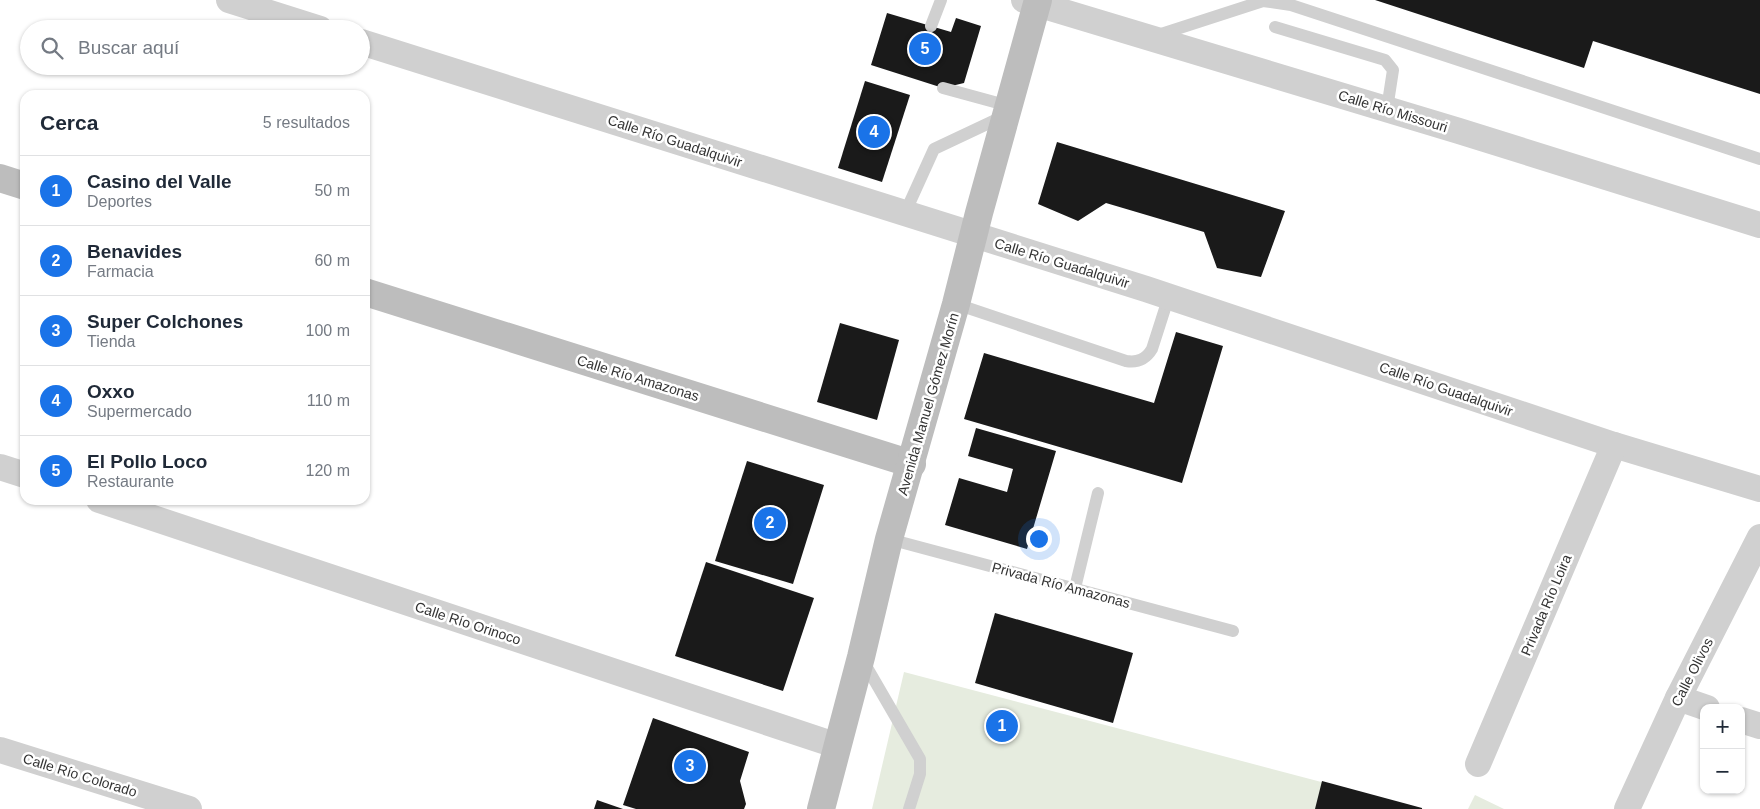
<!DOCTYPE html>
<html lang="es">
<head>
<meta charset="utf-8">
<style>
	:root { --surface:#fff; --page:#f6f6f7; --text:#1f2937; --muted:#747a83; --line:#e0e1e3; --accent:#1a73e8 }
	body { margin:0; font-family:Arial,sans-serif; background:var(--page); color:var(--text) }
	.controls { position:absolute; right:15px; bottom:15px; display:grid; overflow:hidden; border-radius:10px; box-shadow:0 1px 4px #0004 }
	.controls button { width:45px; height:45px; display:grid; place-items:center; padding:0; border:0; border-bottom:1px solid var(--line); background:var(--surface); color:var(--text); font:25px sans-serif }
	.you { position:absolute; left:1038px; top:538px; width:18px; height:18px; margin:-12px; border:4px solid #fff; border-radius:50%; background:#1a73e8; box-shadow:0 0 0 8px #1a73e833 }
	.badge { display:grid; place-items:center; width:32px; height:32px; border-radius:50%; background:var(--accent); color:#fff; font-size:16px; font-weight:700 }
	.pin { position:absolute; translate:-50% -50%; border:2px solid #fff; box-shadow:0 1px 5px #0006 }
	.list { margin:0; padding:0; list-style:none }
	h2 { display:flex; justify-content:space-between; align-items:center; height:65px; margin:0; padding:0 20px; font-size:21px }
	h2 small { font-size:16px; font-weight:400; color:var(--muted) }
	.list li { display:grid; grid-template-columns:32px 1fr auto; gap:15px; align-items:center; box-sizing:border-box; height:70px; padding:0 20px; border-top:1px solid var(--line) }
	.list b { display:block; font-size:19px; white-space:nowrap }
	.list p { margin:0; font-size:16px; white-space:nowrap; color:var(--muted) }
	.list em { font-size:16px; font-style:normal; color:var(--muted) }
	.icon { flex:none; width:28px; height:28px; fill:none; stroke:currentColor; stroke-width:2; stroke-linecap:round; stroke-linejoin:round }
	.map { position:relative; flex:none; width:1760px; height:809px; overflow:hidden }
	.search { position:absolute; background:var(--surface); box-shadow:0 1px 4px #0004; left:20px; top:20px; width:350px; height:55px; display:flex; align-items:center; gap:12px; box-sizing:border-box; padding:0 18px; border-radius:28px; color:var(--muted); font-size:19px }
	.panel { position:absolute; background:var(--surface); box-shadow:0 1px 4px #0004; left:20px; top:90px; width:350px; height:415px; border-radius:15px }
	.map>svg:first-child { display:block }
</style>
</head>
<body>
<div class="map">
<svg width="1760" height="809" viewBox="0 0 1760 809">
	<rect width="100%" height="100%" fill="#fff"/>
	<g fill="#e6ecdf">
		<polygon points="904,672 1424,809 872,809"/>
		<polygon points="1475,795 1504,809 1468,809"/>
	</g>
	<g fill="#1a1a1a">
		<polygon points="1375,0 1760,0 1760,94 1593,41 1584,68"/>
		<polygon points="887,13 951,32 956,18 981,26 964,83 943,88 871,65"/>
		<polygon points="865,81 910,95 882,182 838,168"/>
		<polygon points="1057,142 1285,211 1261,277 1217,268 1204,232 1106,203 1078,221 1038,204"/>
		<polygon points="840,323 899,340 877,420 817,402"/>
		<polygon points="1176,332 1223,346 1182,483 964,419 984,353 1154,403"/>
		<polygon points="976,428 1056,451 1027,549 945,525 959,478 1007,492 1013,469 968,456"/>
		<polygon points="747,461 824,485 793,584 715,561"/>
		<polygon points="706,562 814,598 783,691 675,656"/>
		<polygon points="995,613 1133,653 1113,723 975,683"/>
		<polygon points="653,718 749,752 740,781 746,804 744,809 636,809 623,805"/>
		<polygon points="1322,781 1422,808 1422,809 1315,809"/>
		<polygon points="597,800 623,809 594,809"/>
	</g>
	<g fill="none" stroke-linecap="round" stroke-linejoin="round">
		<g stroke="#d0d0d0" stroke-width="12">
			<polyline points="931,26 941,0"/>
			<polyline points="1275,27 1385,60 1393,70 1387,109"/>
			<polyline points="1155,36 1263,1 1291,5 1760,159"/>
			<polyline points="943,88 1009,106"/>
			<polyline points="905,213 934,149 1004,116"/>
			<path d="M956,304L1126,361C1138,363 1146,359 1152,349L1169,296"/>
			<polyline points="889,539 1233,631"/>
			<polyline points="1075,588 1098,493"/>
			<polyline points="862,659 920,759 920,774 909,809"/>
		</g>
		<g stroke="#d0d0d0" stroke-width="26">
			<polyline points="229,0 320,29"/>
			<polyline points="1024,0 1459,131 1760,225"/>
			<polyline points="361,42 1146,289 1614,445 1760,489"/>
			<polyline points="0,467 25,475"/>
			<polyline points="99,500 838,746"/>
			<polyline points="1678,698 1707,708"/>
			<polyline points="1741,720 1760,726"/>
			<polyline points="0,750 189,809"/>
			<polyline points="1478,764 1614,445"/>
			<polyline points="1627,809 1678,698 1760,537"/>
		</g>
		<g stroke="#bdbdbd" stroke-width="28">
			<polyline points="0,178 25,186"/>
			<polyline points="365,292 912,464"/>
			<polyline points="821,809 861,657 889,539 956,304 979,213 1038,0"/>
		</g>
	</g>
	<g text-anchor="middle" stroke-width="5" stroke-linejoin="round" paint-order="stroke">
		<g font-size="14" fill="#333" stroke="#fff">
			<text transform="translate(1393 111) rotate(17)" y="5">Calle Río Missouri</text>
			<text transform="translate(675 141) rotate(18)" y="5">Calle Río Guadalquivir</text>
			<text transform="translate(1062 263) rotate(17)" y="5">Calle Río Guadalquivir</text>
			<text transform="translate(638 378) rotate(17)" y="5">Calle Río Amazonas</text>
			<text transform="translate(1446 389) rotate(19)" y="5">Calle Río Guadalquivir</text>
			<text transform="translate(928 404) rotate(-74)" y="5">Avenida Manuel Gómez Morín</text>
			<text transform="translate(1061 585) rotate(15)" y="5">Privada Río Amazonas</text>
			<text transform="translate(1546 605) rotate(-67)" y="5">Privada Río Loira</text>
			<text transform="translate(468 623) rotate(18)" y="5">Calle Río Orinoco</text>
			<text transform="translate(1692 672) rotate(-63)" y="5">Calle Olivos</text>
			<text transform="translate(80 775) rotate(17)" y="5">Calle Río Colorado</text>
		</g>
	</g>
</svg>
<div class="controls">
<button>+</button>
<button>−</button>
</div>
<div class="you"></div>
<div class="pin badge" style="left:1002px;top:726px">1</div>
<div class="pin badge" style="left:770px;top:523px">2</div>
<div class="pin badge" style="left:690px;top:766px">3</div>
<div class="pin badge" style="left:874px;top:132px">4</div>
<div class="pin badge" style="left:925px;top:49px">5</div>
<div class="search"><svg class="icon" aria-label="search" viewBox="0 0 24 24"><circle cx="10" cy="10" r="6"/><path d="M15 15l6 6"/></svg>Buscar aquí</div>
<section class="panel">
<h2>Cerca<small>5 resultados</small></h2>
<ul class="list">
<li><span class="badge">1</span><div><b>Casino del Valle</b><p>Deportes</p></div><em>50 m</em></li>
<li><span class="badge">2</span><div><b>Benavides</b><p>Farmacia</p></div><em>60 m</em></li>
<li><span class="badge">3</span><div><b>Super Colchones</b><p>Tienda</p></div><em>100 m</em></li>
<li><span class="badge">4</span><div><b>Oxxo</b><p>Supermercado</p></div><em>110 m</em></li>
<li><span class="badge">5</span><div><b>El Pollo Loco</b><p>Restaurante</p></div><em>120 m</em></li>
</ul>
</section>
</div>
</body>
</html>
